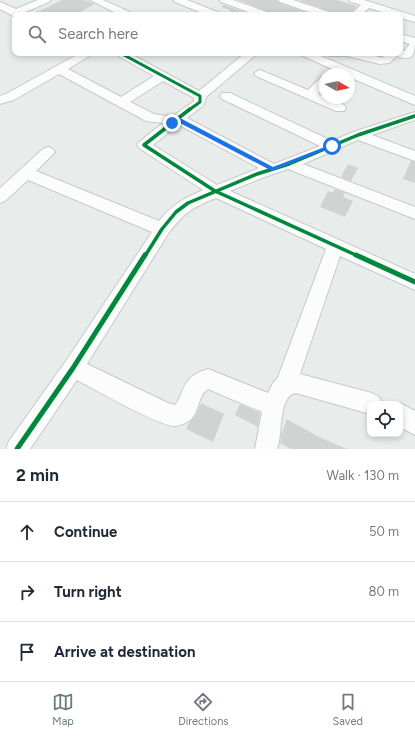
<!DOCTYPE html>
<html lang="en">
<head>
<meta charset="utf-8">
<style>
	:root { --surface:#fff; --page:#f2f2f3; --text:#1f2937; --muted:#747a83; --line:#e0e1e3; --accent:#697e78 }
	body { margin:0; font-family:Figtree,sans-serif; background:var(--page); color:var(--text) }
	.controls { position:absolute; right:12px; bottom:12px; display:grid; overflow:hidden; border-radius:8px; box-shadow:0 2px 6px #0003 }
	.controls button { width:36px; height:36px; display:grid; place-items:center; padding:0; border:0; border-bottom:1px solid var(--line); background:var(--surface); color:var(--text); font:20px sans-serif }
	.compass { position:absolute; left:319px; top:68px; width:36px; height:36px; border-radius:50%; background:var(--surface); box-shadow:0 2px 6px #0003; rotate:99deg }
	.stop { position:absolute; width:12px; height:12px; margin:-9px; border:3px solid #1a73e8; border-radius:50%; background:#fff }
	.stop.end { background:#1a73e8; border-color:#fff; box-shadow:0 1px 4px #0008 }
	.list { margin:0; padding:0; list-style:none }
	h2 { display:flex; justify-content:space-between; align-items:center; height:52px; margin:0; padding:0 16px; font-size:17px }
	h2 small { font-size:13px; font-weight:400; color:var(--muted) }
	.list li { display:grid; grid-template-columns:26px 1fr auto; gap:12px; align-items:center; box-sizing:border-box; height:60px; padding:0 16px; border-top:1px solid var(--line) }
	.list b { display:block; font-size:15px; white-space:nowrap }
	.list em { font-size:13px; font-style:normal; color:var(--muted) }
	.icon { flex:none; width:22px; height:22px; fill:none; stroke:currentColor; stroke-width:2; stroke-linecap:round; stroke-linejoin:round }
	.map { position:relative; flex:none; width:415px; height:449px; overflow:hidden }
	.search { position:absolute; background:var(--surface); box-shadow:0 2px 6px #0003; left:12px; right:12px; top:12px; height:44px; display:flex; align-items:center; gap:10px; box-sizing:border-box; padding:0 14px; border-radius:8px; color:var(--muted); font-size:15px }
	.sheet { height:232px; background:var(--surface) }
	nav { display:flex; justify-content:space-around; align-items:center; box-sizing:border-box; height:56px; border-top:1px solid var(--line); background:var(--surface); font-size:11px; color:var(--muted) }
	nav a { display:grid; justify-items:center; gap:2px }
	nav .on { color:var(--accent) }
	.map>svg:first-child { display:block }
</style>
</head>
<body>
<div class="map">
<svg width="415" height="449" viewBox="0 0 415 449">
	<rect width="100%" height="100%" fill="#e8edeb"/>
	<g fill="#cfd4d2">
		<polygon points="62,0 84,0 95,4 75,15 31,15"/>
		<polygon points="238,0 276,0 280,3 313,15 272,15 270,12"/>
		<polygon points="298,0 337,0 357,6 349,15 334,15 332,12"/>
		<polygon points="224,5 253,15 241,15 229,11 230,10 221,7"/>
		<polygon points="411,161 415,162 415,183 403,179"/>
		<polygon points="348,164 358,168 351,181 341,177"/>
		<polygon points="335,189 345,193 343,197 353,201 345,217 320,207 328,191 332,193"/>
		<polygon points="201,403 224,414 213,442 186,429 189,423 196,414"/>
		<polygon points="240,404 260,413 258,427 235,415"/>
		<polygon points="287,419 317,436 347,449 291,449 280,443 282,432"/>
	</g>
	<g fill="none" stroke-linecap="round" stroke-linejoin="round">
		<g stroke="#c5cac8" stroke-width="2">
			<g id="minor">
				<polygon points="38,0 51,0 49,2 23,13 24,15 15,15 15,17 0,9 0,2 16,9"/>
				<polygon points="90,0 103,0 132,13 133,15 120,15"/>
				<polygon points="173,0 187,0 220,13 221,15 207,15 175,2"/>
				<polygon points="219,0 233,0 270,13 271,15 257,15 221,2"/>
				<polygon points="278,0 293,0 332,13 333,15 318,15 280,2"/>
				<polygon points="349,0 364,0 415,16 415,22 400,18 400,15 392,15 369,8 361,15 350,15 361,5 351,2"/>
				<path d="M400,34L415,38C415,53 414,63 397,56L389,63L380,64L347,56H330L324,53H365L382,58L387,53H400V50L404,51L410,44L400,41Z"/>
				<path d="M80,53H94L68,69L121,97L154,76L120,57L117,53H129L199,91L245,53H258L206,97L204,105L187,118L274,164L320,146L222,99L220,96L222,93H230L332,141L353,132L415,112V120L372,135L415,151V161L358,140L303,164L415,207V219L288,169L262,178L230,191L415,274V290L340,256L300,374L372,393L379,397L383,404H370V414L296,393C278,395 283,435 277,449H255L262,412L208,389C197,396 200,413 189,421C186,423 179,426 175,426C161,427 94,389 77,380L30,449H6L9,441L66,361L152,232L28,180L5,201L0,203V188L43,149L48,147L53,149L55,152L36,171L159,221C173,204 183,199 203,190L139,148L137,145L139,142L163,123L146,121L59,74L14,100L0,104V96L6,94ZM163,81L194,98V101L172,117L154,114L130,102ZM178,125H179L259,168L217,185L153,145ZM216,198L326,249L278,377L273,383L268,393L208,369C187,375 186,383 178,401L175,405L168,403L87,364L168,234C184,213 191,208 216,198Z"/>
				<polygon points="299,53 314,53 415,96 415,105 349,77 349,74 343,74 301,55"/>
				<polygon points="260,70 308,90 321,77 325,76 325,87 318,94 344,105 346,108 344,111 336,111 256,76 254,74 256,72"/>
				<polygon points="400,403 415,411 415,435 400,427 400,404 398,404"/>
			</g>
		</g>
		<use href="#minor" fill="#fcfcfc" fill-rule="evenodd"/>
		<g stroke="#f7fbf9" stroke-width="4.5">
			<polyline id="cycleway-far2" points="123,53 124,55 200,96 200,102 189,110"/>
		</g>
		<g stroke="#f7fbf9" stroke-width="6">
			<g id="cycleway-far1">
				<polyline points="190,109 144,145 215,191 358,256"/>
				<polyline points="145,256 162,229 176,212 188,203 257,174 289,164 358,135 415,116"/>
			</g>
		</g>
		<g stroke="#f7fbf9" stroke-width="8">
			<g id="cycleway">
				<polyline points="356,255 415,282"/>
				<polyline points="17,449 73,368 145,255"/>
			</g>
		</g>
		<use href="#cycleway-far2" stroke="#00873e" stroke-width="3"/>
		<use href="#cycleway-far1" stroke="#00873e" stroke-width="3.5"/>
		<use href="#cycleway" stroke="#00873e" stroke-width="5"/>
	</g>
	<polygon fill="#1a73e8" points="176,118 180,118 273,167 330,145 334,146 272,171 178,122 174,125 171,125 171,122"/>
</svg>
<div class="controls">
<button><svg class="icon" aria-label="locate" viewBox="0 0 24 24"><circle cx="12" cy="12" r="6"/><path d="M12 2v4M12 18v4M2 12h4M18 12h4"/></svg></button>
</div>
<svg class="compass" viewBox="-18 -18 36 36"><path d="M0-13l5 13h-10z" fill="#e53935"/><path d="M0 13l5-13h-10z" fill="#747a83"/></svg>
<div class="stop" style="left:332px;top:146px"></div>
<div class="stop end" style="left:172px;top:123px"></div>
<div class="search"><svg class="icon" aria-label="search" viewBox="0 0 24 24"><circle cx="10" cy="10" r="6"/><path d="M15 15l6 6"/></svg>Search here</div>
</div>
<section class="sheet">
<h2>2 min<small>Walk · 130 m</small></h2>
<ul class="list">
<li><svg class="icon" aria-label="ahead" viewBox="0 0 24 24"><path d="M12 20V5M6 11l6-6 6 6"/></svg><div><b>Continue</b></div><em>50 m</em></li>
<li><svg class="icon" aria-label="right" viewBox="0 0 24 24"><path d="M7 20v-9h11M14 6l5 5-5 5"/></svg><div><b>Turn right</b></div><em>80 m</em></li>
<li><svg class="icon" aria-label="arrive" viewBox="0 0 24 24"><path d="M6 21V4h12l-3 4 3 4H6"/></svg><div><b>Arrive at destination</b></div></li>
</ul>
</section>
<nav>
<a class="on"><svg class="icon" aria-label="map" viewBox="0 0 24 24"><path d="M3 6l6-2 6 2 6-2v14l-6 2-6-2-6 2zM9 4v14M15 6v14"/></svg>Map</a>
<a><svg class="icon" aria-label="directions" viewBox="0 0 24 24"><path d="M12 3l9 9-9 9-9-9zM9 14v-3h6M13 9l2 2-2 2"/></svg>Directions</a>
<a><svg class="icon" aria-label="saved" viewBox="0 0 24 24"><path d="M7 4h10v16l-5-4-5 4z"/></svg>Saved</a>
</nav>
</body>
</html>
